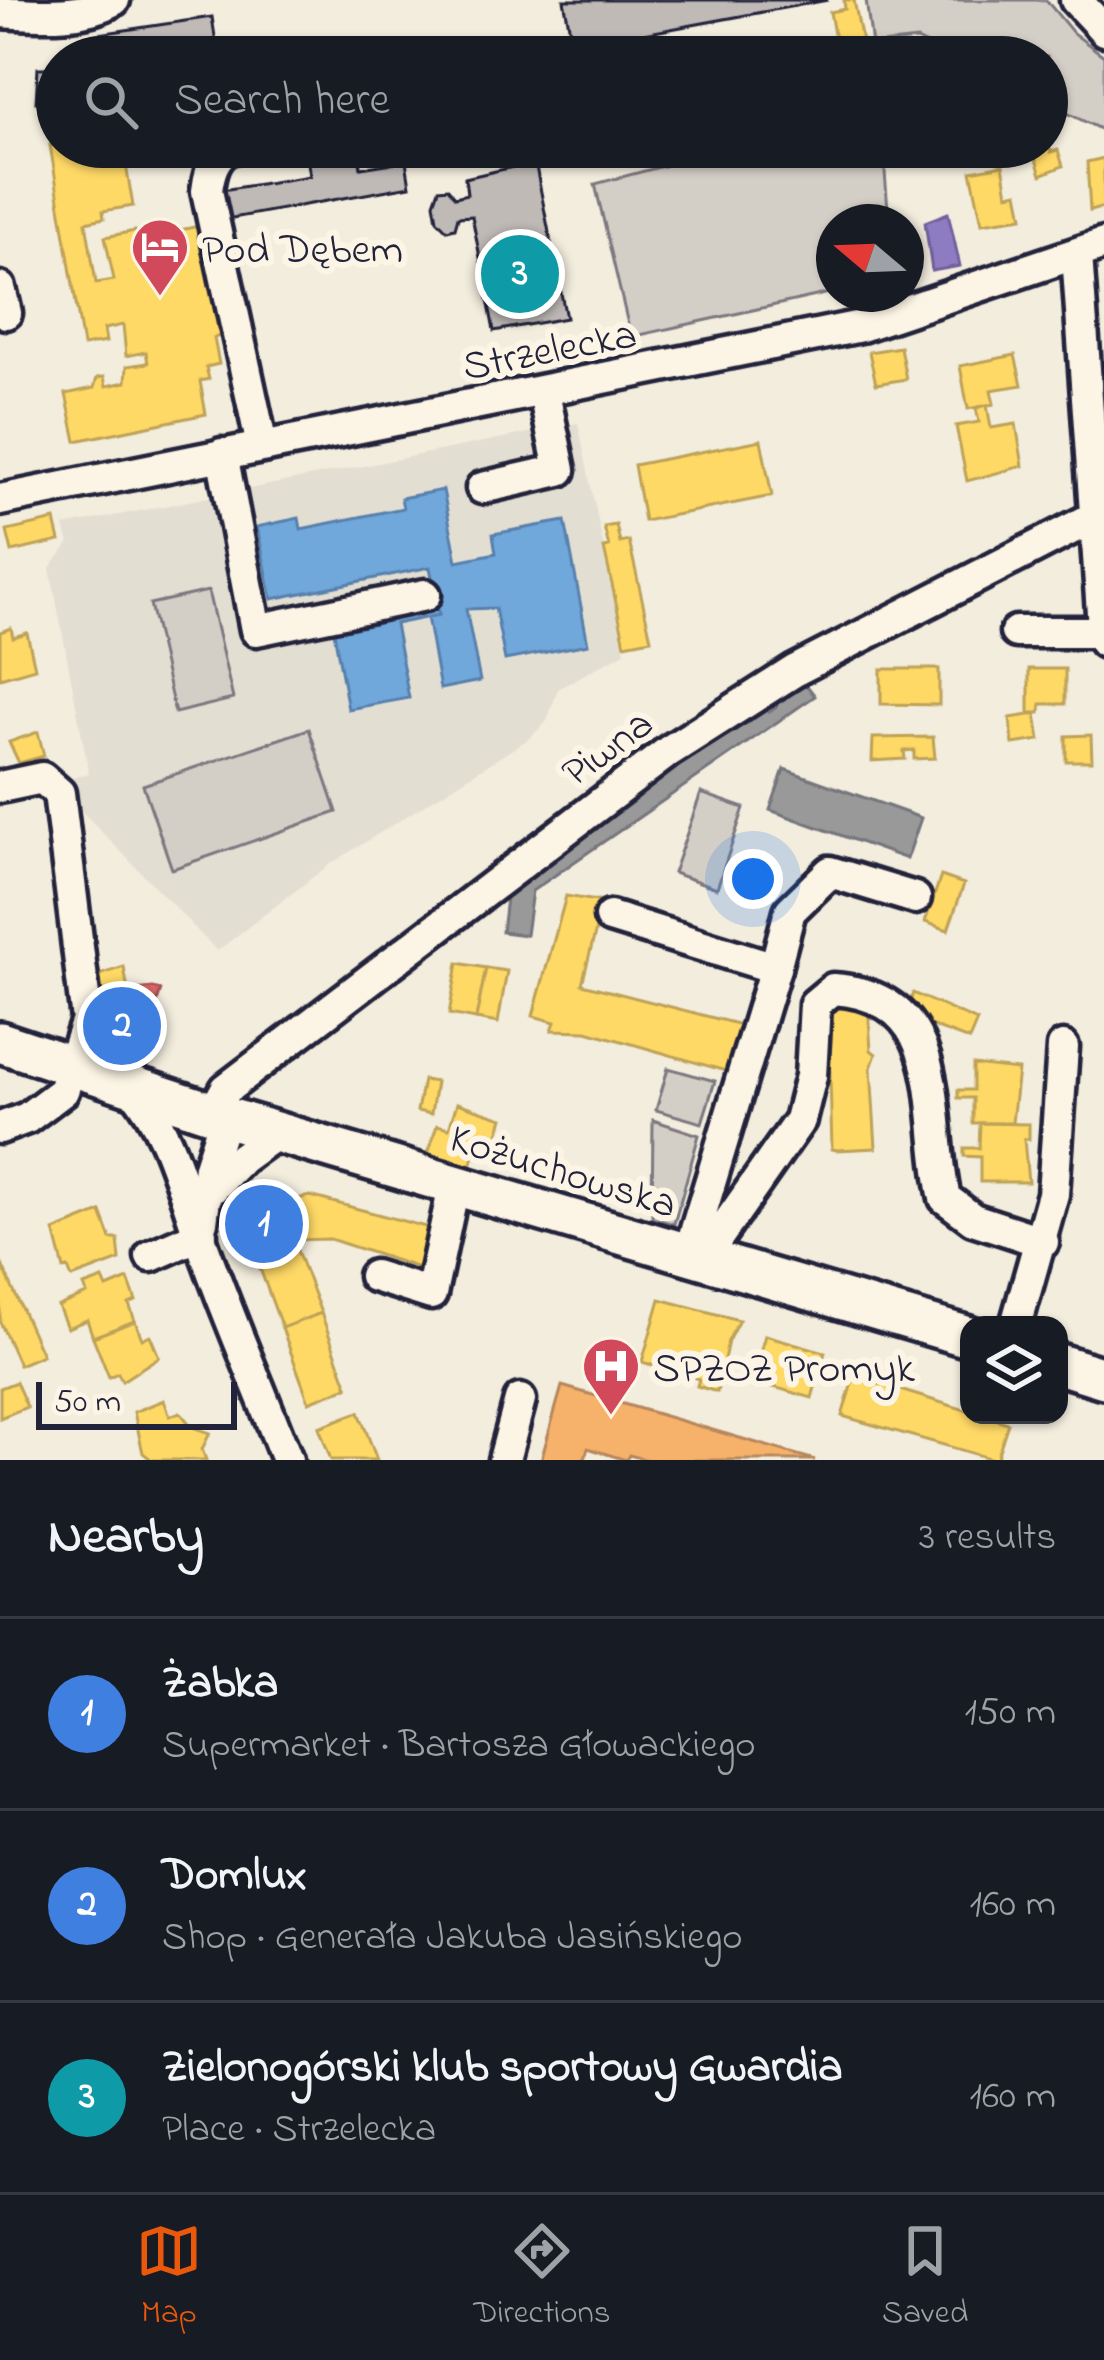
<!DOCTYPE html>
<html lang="en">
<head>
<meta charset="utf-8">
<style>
	:root { --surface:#171b24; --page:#20242c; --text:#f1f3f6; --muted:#9ea1a6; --line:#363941; --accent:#ea580c }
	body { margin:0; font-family:"Indie Flower",sans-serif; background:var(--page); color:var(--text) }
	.controls { position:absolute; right:36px; bottom:36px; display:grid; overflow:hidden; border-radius:24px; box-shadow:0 3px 9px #0004 }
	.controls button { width:108px; height:108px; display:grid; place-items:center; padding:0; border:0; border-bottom:3px solid var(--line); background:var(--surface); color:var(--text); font:60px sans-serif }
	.compass { position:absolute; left:816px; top:204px; width:108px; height:108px; border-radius:50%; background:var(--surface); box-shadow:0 3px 9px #0004; rotate:289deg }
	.scale { position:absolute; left:36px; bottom:30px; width:201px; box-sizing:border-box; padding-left:12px; border:6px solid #22223b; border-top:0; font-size:33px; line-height:42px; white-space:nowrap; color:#22223b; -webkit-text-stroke:9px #fcf5e5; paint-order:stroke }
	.you { position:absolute; left:753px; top:879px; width:42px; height:42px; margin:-30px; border:9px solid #fff; border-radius:50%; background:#1a73e8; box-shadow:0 0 0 18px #1a73e833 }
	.badge { display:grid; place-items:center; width:78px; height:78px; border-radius:50%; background:var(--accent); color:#fff; font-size:39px; font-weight:700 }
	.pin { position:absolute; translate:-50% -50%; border:6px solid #fff; box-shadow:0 3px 12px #0006 }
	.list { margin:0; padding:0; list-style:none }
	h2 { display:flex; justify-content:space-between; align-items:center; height:156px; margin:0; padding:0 48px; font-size:51px }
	h2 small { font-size:39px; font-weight:400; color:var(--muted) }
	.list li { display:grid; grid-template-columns:78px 1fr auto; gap:36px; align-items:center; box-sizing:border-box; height:192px; padding:0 48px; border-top:3px solid var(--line) }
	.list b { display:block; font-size:45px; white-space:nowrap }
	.list p { margin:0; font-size:39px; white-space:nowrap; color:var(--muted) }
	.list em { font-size:39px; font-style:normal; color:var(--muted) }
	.icon { flex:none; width:66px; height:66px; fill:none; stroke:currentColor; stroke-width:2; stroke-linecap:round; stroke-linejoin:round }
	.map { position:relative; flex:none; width:1104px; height:1460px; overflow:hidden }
	.search { position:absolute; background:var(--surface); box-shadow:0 3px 9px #0004; left:36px; right:36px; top:36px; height:132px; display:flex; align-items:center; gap:30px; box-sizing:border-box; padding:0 42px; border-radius:66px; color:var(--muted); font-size:45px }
	.sheet { height:732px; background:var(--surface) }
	nav { display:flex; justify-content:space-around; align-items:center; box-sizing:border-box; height:168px; border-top:3px solid var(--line); background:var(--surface); font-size:33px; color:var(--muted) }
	nav a { display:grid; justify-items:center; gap:6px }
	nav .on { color:var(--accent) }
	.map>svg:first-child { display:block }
</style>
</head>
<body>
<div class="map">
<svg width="1104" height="1460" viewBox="0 0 1104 1460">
	<rect width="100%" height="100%" fill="#f3edde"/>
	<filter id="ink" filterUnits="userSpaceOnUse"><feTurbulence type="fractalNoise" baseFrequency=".00833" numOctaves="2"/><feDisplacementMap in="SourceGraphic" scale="24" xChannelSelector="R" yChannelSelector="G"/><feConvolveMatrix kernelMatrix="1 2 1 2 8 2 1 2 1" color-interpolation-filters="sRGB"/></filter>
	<g filter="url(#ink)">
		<polygon fill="#e3ded2" points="578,423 625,652 558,689 547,721 530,738 329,865 217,951 67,796 63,781 89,773 50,568 69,544 64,526"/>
		<g fill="#d4cfc6" stroke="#7b7880" stroke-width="3">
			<polygon points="866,0 1046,0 1073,33 1104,56 1104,131 1047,103 1047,57 952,57 917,40 872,45"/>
			<polygon points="735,147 883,147 889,222 834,222 834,292 631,337 595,184"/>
			<polygon points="208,591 233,699 175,713 150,604"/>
			<polygon points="309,729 337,812 172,869 143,785"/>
			<polygon points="701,793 744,808 717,888 673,873"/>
			<polygon points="668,1068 715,1081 702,1123 656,1110"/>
			<polygon points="653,1120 699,1135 674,1224 652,1218"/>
		</g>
		<g fill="#ffd966" stroke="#bda259" stroke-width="3">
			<polygon points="844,0 854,0 865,57 838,57 830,12 845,9"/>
			<polygon points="1047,140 1051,152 1058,150 1063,166 1041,175 1032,147 1047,147"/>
			<polygon points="50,145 123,147 133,206 103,211 104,218 86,222 96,283 114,280 105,237 135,231 137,239 199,226 220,336 214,338 219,364 206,367 209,379 200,381 206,414 76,441 66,394 94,388 97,378 104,377 106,386 126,382 127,366 148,363 146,352 126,356 123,325 104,329 106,342 83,346"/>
			<polygon points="1104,158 1104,207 1090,211 1087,162"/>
			<polygon points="1003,165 1008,194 1018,192 1023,217 982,223 971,171"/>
			<polygon points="900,347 906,379 876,384 869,352"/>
			<polygon points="1015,355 1022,385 991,390 994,404 968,409 960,366"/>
			<polygon points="987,405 991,428 1016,424 1023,466 967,481 956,426 979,422 976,408"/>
			<polygon points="761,440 772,496 644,521 634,465"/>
			<polygon points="55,520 60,541 12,552 7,531"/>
			<polygon points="616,525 620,543 629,541 651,639 625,644 604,548 609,547 604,527"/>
			<polygon points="11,628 13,637 27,633 35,668 0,678 0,632"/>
			<polygon points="881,669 939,669 939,705 881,704"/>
			<polygon points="1029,669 1065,669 1065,704 1041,704 1040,713 1029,713"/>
			<polygon points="1036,714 1040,740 1013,744 1010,718"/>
			<polygon points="38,732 44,756 19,763 9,742"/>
			<polygon points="1091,735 1092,761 1066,761 1066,736"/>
			<polygon points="933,737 935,758 914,759 914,750 904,751 905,759 872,761 873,738"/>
			<polygon points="941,876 964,884 948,930 925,922"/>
			<polygon points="566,896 603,902 582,984 745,1026 729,1072 587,1031 552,1030 555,1022 533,1016"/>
			<polygon points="458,963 486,968 476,1019 449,1014"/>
			<polygon points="124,967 128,991 93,997 90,978"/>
			<polygon points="486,968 507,971 498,1023 476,1019"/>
			<polygon points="913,993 977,1021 969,1040 926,1024 907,1010"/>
			<polygon points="868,1004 871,1050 876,1054 871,1068 876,1148 837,1150 832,1149 828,1006"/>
			<polygon points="973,1065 1018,1070 1012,1123 973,1123 973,1098 958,1098 958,1090 973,1090"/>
			<polygon points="423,1080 436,1082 431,1114 417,1111"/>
			<polygon points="457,1103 503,1118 495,1144 479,1139 471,1166 428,1154 437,1125 449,1128"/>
			<polygon points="980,1123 1029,1124 1029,1139 1024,1139 1028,1182 980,1182 980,1157 964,1156 964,1148 979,1148"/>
			<polygon points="310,1196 437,1230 425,1270 330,1239 293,1240 277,1203"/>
			<polygon points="101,1212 111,1239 118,1239 120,1260 72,1278 68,1268 64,1269 54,1231"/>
			<polygon points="293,1240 321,1313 282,1328 255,1255"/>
			<polygon points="0,1260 42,1355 19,1365 0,1322"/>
			<polygon points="103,1279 107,1288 128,1279 136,1301 129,1304 135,1321 93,1337 87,1320 67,1328 58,1306 87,1294 84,1286"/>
			<polygon points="660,1299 739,1320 728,1341 717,1392 697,1386 699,1379 642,1362"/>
			<polygon points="321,1313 348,1387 309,1402 282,1328"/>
			<polygon points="135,1321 142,1339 150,1335 159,1357 122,1381 118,1373 109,1377 93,1337"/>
			<polygon points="765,1335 825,1352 812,1398 752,1381"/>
			<polygon points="854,1376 1008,1423 996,1460 842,1416"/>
			<polygon points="16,1382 27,1407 0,1418 0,1388"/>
			<polygon points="164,1400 170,1416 180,1412 192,1427 210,1433 202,1449 206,1460 152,1460 143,1453 134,1412"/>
			<polygon points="359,1412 377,1460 331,1460 319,1427"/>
		</g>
		<g fill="#e06666" stroke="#a75259" stroke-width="3">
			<polygon points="153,988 161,990 139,1058 101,1045 118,992"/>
			<polygon points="277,1199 293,1240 252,1256 242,1220 251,1209"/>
		</g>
		<polygon fill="#8e7cc3" stroke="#6e619a" stroke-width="3" points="948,213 960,266 932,271 925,222"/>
		<g fill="#6fa8dc" stroke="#5880ac" stroke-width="3">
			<polygon points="443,490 457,561 496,553 493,534 565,521 588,644 505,660 495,608 466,609 480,681 440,689 427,617 439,615 430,567 272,599 257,527 299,518 301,529 403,508 401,498"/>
			<polygon points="436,603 439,615 395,624 409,698 348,709 334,632 375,624 374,616"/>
		</g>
		<polygon fill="#f6b26b" stroke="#b6875d" stroke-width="3" points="562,1386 815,1460 648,1460 629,1455 626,1460 588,1448 584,1460 541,1460"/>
		<g fill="#999" stroke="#75757d" stroke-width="3">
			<polygon points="801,678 815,696 532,891 526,935 502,932 508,880 763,704 769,712 776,707 770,699"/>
			<polygon points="784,769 921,818 907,859 770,810"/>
		</g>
		<g fill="#bfbab6" stroke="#22223b" stroke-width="3">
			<polygon points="564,0 828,0 573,47"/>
			<polygon points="212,17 218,57 96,57 92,35"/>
			<polygon points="648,34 652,57 614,57 611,40"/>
			<polygon points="38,68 57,68 57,87 49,87 48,102 36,102"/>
			<polygon points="341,147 357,147 361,168 406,161 410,186 227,219 222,190 310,176 307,157 342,152"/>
			<polygon points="631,147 668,147 670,158 634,164"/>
			<polygon points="535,162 566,318 494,331 472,216 458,217 455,228 447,230 437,220 434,203 439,189 448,188 455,197 467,194 465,178"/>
		</g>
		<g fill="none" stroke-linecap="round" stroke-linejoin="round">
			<g stroke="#22223b" stroke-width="39">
				<g id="minor">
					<polyline points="1076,0 1104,30"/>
					<path d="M0,12C37,14 80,19 114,0"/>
					<path d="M234,147C214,151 209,173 207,191L262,446"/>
					<polyline points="1077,254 1104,642"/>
					<polyline points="0,288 6,313"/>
					<polyline points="222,454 256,630 425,595"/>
					<polyline points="482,488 560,470 544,393"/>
					<polyline points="0,500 861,326 1104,244"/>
					<polyline points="1016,632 1104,632"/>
					<polyline points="0,787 42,778 59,793 87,1020 63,1091 27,1118 0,1128"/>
					<polyline points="610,917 775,968 688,1256"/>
					<polyline points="775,968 790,911 830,872 915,898"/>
					<path d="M132,1087C165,1127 175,1163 191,1211C218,1294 255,1377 287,1460"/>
					<polyline points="213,1113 226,1089 669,751 796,670 1104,512"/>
					<polyline points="205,1196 242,1158 278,1132"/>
					<polyline points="202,1222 209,1167 225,1117"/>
					<polyline points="151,1256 201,1234"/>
					<path d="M702,1260L800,1120L811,1076L815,1004L833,989C954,997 925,1117 945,1198L973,1219L1043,1242"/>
					<polyline points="374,1276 431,1294 454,1186"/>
					<polyline points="1016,1325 1053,1194 1063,1047"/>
					<polyline points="504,1460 520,1400"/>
				</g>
			</g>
			<g stroke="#22223b" stroke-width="48">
				<g id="major">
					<polyline points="0,1042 225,1117 969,1337"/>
					<polyline points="1059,1364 1104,1378"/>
				</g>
			</g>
			<use href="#minor" stroke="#fcf5e5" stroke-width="30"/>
			<use href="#major" stroke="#fcf5e5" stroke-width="39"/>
		</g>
	</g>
	<defs>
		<g id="hotel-pin" transform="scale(3)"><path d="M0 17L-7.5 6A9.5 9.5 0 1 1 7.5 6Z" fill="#d1495b" stroke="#fcf5e5"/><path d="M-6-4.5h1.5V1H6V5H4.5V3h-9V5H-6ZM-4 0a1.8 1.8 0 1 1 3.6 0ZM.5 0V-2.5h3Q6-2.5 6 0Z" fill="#fff"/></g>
		<g id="hospital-pin" transform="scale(3)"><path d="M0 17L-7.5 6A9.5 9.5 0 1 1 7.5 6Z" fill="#d1495b" stroke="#fcf5e5"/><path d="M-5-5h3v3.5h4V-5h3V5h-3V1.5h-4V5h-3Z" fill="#fff"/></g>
	</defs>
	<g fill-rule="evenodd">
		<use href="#hotel-pin" x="160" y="247"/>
		<use href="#hospital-pin" x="611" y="1366"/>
	</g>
	<g text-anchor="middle" stroke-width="12" stroke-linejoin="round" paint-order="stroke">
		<g font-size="42" fill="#22223b" stroke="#fcf5e5" text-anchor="start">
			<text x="202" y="262">Pod Dębem</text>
			<text x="653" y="1381">SPZOZ Promyk</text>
		</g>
		<g font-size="42" fill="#22223b" stroke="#fcf5e5">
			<text transform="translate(549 348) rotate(-11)" y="15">Strzelecka</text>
			<text transform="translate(606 746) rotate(-36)" y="15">Piwna</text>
			<text transform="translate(564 1169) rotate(17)" y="15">Kożuchowska</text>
		</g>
	</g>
</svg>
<div class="controls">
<button><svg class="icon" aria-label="layers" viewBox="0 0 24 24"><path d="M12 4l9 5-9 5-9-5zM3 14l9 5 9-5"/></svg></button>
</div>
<svg class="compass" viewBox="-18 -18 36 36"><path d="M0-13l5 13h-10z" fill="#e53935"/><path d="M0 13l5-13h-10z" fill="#9ea1a6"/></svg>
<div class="scale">50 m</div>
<div class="you"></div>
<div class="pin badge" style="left:264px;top:1224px;background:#3f7fe0">1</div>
<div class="pin badge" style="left:122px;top:1026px;background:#3f7fe0">2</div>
<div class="pin badge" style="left:520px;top:274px;background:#0f9aa8">3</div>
<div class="search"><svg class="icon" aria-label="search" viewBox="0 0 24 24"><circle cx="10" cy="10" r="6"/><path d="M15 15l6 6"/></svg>Search here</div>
</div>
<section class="sheet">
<h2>Nearby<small>3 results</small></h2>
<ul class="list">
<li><span class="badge" style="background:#3f7fe0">1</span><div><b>Żabka</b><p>Supermarket · Bartosza Głowackiego</p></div><em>150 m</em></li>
<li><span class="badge" style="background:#3f7fe0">2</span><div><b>Domlux</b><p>Shop · Generała Jakuba Jasińskiego</p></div><em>160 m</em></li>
<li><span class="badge" style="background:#0f9aa8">3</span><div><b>Zielonogórski klub sportowy Gwardia</b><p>Place · Strzelecka</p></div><em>160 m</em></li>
</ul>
</section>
<nav>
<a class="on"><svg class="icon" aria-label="map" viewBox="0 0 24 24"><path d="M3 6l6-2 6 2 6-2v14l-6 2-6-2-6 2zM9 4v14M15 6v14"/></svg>Map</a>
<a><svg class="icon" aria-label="directions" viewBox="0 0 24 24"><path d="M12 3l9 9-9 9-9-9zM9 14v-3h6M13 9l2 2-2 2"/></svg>Directions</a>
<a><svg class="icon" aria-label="saved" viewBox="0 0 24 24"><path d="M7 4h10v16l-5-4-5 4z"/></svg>Saved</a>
</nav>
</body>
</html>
